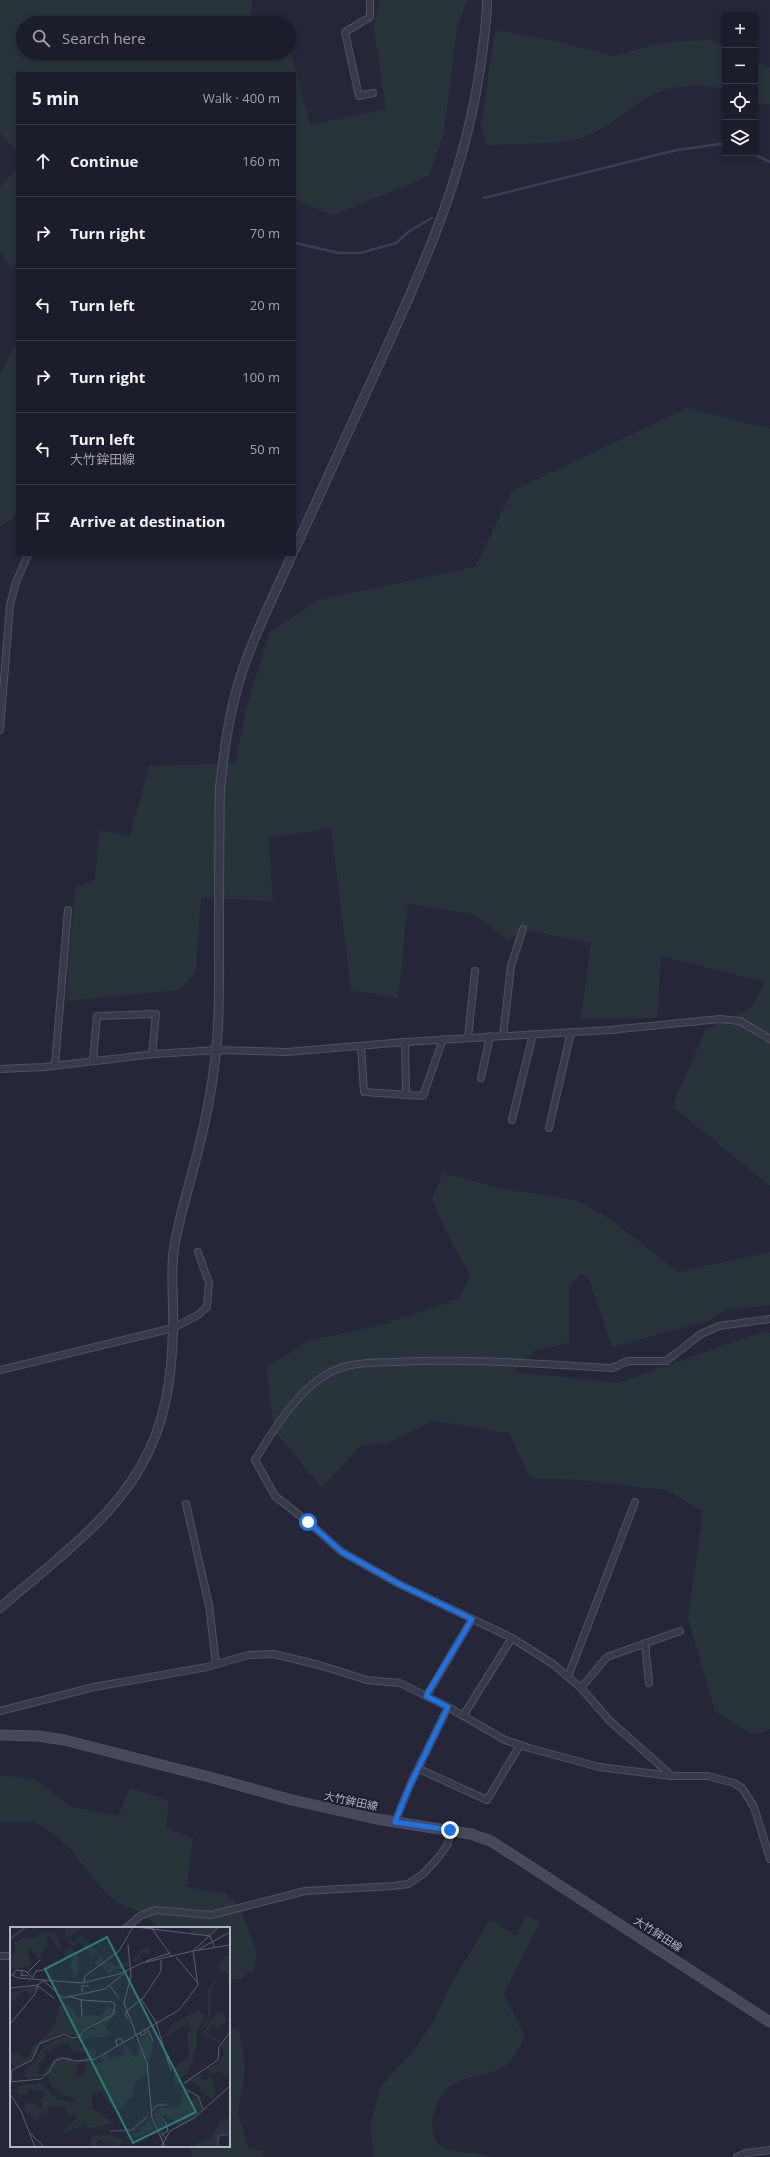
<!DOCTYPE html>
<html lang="en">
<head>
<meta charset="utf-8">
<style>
	:root { --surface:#1c1d2a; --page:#252632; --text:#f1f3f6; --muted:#a0a2a8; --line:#3a3b47 }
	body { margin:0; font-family:"Open Sans","Noto Sans JP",sans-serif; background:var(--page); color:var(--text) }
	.controls { position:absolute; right:12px; top:12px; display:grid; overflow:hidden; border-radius:0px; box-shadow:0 2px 6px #0003 }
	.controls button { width:36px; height:36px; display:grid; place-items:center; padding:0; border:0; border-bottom:1px solid var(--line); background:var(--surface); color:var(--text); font:20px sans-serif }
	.stop { position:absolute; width:12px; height:12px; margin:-9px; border:3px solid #1a73e8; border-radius:50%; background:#fff }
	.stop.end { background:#1a73e8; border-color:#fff; box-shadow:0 1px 4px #0008 }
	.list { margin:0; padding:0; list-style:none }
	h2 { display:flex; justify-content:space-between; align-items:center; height:52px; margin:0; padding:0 16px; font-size:17px }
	h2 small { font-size:13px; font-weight:400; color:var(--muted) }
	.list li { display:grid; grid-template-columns:26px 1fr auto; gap:12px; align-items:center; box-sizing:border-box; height:72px; padding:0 16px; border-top:1px solid var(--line) }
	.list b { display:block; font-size:15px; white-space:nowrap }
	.list p { margin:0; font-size:13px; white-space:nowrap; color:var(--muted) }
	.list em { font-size:13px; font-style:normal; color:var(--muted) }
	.icon { flex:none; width:22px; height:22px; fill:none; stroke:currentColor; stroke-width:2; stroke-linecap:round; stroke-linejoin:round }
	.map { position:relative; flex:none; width:770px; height:2157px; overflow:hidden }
	.search { position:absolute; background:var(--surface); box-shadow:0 2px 6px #0003; left:16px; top:16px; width:280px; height:44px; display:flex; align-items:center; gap:10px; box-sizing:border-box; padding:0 14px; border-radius:22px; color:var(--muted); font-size:15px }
	.panel { position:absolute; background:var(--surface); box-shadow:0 2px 6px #0003; left:16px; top:72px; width:280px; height:484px; border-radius:0px }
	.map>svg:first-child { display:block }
</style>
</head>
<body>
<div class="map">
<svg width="770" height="2157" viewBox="0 0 770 2157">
	<rect width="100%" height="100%" fill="#252738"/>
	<g fill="#28343a">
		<polygon points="0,0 252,0 251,23 23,23 23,53 291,52 310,125 386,109 374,28 379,0 467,0 457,27 444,133 429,176 334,215 295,200 295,73 17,73 17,152 0,133"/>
		<path d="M495,30L558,42L614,56L656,44L684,41L707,40L725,46V89C701,83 670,84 648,97C626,110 608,128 584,137C558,146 515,143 487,145L481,125Z"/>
		<polygon points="755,62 770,68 770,104 755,103"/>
		<polygon points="17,168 17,263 12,269 0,252 0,187"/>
		<polygon points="15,346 17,346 17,511 14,518 0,526 0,374"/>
		<polygon points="687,408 770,429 770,1186 672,1106 706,1029 751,1008 765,982 661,956 657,1018 581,1018 591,943 528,930 508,940 473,914 408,904 398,998 351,990 331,828 269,838 273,901 201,898 196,973 179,990 66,1001 75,887 95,881 99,830 130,836 149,766 235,763 247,706 269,633 318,600 475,567 512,491"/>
		<polygon points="443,1173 503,1189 576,1200 610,1219 678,1272 770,1252 770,1305 725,1310 708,1321 612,1347 589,1279 581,1274 569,1287 569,1343 534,1351 513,1372 618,1383 765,1331 770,1333 770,1729 754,1735 715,1711 688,1618 703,1511 666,1490 578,1480 530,1478 509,1433 433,1421 387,1443 360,1446 322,1488 274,1430 266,1368 308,1341 385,1324 460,1298 470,1275 445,1230 432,1199"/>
		<polygon points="0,1775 36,1780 72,1807 118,1816 130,1788 169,1801 166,1828 193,1838 187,1887 226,1894 240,1907 257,1953 254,1970 238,1980 229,1979 229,1928 159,1928 145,1914 118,1903 103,1890 67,1845 36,1822 0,1822"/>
		<path d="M525,1916L540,1921L504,1994L525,2037C521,2045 509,2065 501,2069C476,2081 448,2072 436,2107C434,2113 431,2118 432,2125C433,2133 433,2141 441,2146C455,2156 482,2150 491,2157H374L370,2125L380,2089L392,2073L412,2053L434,2021L450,1986L490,1920L517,1936Z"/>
		<polygon points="239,2027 245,2069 238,2113 249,2149 262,2150 265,2157 193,2157 189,2146 229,2146 229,2029"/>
	</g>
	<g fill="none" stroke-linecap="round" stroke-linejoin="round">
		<g stroke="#3a3e5e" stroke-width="2.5">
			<polyline points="751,153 770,162"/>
			<polyline points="484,198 677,150 720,144 725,145"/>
			<polyline points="295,243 339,253 360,253 396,243 408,232 432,218"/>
		</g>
		<g stroke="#505261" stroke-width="8">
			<g id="minor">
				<polyline points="370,0 370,17 345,32 359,96 373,93"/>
				<polyline points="0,730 10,605 16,582 28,555"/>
				<polyline points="503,1036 511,966 523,929"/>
				<polyline points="468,1038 475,971"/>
				<polyline points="405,1042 406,1094"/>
				<polyline points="361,1046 364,1092 423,1096 443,1039"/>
				<polyline points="93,1060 97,1016 156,1014 152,1054"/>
				<polyline points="55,1065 68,910"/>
				<polyline points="0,1069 44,1067 155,1054 217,1050 287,1052 405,1042 610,1030 720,1019 740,1021 770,1039"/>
				<polyline points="481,1078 490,1036"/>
				<polyline points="512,1120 533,1034"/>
				<polyline points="549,1128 571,1032"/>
				<polyline points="0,1370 173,1328 198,1315 207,1307 209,1283 198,1252"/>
				<polyline points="186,1504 209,1605 216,1664"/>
				<polyline points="645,1643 649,1683"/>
				<polyline points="568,1677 635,1502"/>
				<polyline points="581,1688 607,1657 680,1631"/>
				<polyline points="427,1695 472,1619"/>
				<polyline points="0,1711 94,1687 207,1667 248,1655 274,1654 319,1665 367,1680 400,1683 448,1707 505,1740 529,1748 599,1767 672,1776 708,1776 734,1783 742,1788 754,1807 770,1859"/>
				<polyline points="463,1716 512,1638"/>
				<polyline points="419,1769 487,1800 520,1745"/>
				<path d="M672,1776L610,1721L581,1688L553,1664L512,1638L399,1584L342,1552L308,1522L275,1496L255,1460C273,1430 298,1390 329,1373C348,1362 372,1363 394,1362C466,1358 539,1364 612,1368L628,1361H666L701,1334L719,1326L770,1319"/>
				<polyline points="395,1822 410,1785 448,1707"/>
				<polyline points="126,1928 140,1916 155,1910 211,1915 305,1891 393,1886 408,1884 423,1874 437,1859 448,1844 450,1831"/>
				<polyline points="0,1956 11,1956"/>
				<polyline points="737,2157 746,2153 770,2150"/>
			</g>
		</g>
		<g stroke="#505261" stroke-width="10">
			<g id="tertiary">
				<path d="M295,549C325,483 355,417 385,351C428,256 464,174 480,69C483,46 487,23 487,0"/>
				<path d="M0,1608C49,1565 109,1523 141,1466C166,1423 172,1377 173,1328C174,1304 171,1280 173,1257C176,1227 186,1198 193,1170C204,1130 212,1092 216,1051C220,1017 219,983 219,948C219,895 219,841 220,787C224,753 228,719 238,685C251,640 273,598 292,555"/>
			</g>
		</g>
		<g stroke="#505261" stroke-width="11">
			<polyline id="secondary" points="0,1735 38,1736 64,1740 217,1779 292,1800 377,1819 471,1834 491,1841 770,2022"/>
		</g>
		<use href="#minor" stroke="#383a49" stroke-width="6"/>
		<use href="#tertiary" stroke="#383a49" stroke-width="8"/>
		<use href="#secondary" stroke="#47485b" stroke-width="9"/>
	</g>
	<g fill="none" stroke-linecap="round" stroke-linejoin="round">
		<polyline stroke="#1a73e8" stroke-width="5" points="308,1522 342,1552 399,1584 472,1619 426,1696 448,1707 410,1785 395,1822 450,1830"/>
	</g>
	<g text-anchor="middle" stroke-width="4" stroke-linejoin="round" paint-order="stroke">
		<g font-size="11" fill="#b4b5c5" stroke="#1d1f2e">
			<text transform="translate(351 1801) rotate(12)" y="4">大竹鉾田線</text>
			<text transform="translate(658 1934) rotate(33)" y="4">大竹鉾田線</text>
		</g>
	</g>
	<g transform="translate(10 1927)">
		<rect width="220" height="220" fill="#252738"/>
		<path d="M55,0H68L70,3L55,13ZM178,0H208L199,8L181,6ZM43,5L48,9L52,23L50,25L40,9L36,12L38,18L32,24L30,32L20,22L18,24L22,39L0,42V28L5,27V16L13,11H24L32,6ZM71,8L87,24L89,27L83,26V31L79,24L68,15L64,19L58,15L61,12L64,15ZM136,19L141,24L138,27L134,25L126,36L123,33L119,35L121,38L102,43V45L98,46L93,40L84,37L91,28L94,35L108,39L125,31ZM61,21L69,31L67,50L63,52V44L59,41L63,31L55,30L53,24ZM215,29H220V47L206,41ZM210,47L200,66V89L198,96L189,105L198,91V63ZM19,59H27L22,67L16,64L11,65L0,77V67ZM53,75L63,82L67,91L82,87L86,90L92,88L98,78L108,85L95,99L102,108L90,111L78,110L70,117V120L86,123L84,137L93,135L91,129L97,126L99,133L115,128L112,120L117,119L125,131L129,128L127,123L132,120L130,112L139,106L143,122L141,123L142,129L135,133L138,145L124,158V166L113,180L103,182L91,164L81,167L83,182L104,196L83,201L75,199L74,194L71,200L55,205L53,204L67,190L66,188H57L54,180L39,179L36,188L33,186L29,189V192L24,193L21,188L15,185L14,177L19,175L31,180L33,177L30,173L36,168L35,165L18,162V167L12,168L6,165L9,159L30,156L48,173L62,174L68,172L49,167L40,158L38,151L40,148L16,151L14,144L25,135L33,119L53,109L66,114L81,101L86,106L84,99L88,95L79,98L69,109L51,106L28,117L24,130L8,141L0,135V125L3,128L7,126L15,132L20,129L24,118L36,109L45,96L49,80ZM55,116L59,117L62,123L76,126V133L65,135L59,130H49L43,133L33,147H28L29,136L36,130L34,125L37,123L39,127L48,118ZM73,135L77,143L70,150L63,148L69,145L66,138ZM188,83L194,89V94L187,103V120L179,143L171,153L170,157L165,160L163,143L179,129L177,106L182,103L178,96L152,112V110L159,105V100ZM207,85L214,87L216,94L210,100L202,98L196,105L211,114L210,116L191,107ZM220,107V148L215,150L212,144L200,147L198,141L208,137L215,124L211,120ZM192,147V155L200,150L202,151L206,168L202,172L192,166L189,159L182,155L176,157V162H173L175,156L179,151ZM174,163L179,166L177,173H183L185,167L187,169L192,183L180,194L168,200L163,191L160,192L155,187L150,192L155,201L150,205L155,210L151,211L144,188L150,181H163L170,178ZM211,192H220V206L207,209V220H183L193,213L201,212ZM140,193L144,203L127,210L113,212L108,220H101L99,215L96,217L90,212L88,213L87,220H80L81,212L84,209L102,208L112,212L128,205Z" fill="#28343a" fill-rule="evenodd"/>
		<path fill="none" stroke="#3a3e5e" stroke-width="2" d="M1,11L16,0M142,184L146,179L157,177M100,204L122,203L138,189M208,220V209L220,207"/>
		<path fill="none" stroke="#5e6070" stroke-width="1" d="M126,0L200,9L205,21M141,0L162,30M118,18L121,49L114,76L137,136L142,191L155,220M189,22L220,5M166,30L187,55M136,34L160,26M12,43L11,48L18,49M17,46L30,33M0,47L8,51L72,56L109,47L132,36L183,24L209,0M3,48L6,43L15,44L23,51M23,50L26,44L34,43L41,38M34,54L53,71L95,62L117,44M74,55L75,49L109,24L123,0M28,59L45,72M100,59L109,71M0,61L28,58L34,53M72,65V59H79M71,72L72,89M131,72L146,95L161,144M118,92L115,87L117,84L134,70L151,44V33M0,97L25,67L28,58M137,101L143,114M130,106L131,109L136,106L135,103M107,119L106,113L111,111L113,115M0,155L31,152L39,145L45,134L52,131L67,134L85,132L169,83L188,58L183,24L220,18M1,155L2,143L22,133L29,117L54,107L62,111L69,110L76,102L101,89L104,85L105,77L102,75L72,73L58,69M174,156L208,133L209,120L220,105M177,163L188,169L193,182M0,167L11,184L25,220M152,192L156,196L158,204M21,207L34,220M156,211L152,207L158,204M151,220L160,204L184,191L220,159"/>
		<path fill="#287f7b" fill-opacity="0.15" stroke="#287f7b" stroke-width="2" d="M97,10L186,185L123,216L35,42Z"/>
		<rect width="220" height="220" fill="none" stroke="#b4b5c5" stroke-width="2"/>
	</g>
</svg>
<div class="controls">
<button>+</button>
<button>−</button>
<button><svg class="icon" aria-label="locate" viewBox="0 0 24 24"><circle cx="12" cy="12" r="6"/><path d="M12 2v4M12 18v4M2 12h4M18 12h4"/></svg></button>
<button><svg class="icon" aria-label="layers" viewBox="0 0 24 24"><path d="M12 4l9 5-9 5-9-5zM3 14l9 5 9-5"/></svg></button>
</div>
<div class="stop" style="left:308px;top:1522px"></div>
<div class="stop end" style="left:450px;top:1830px"></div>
<div class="search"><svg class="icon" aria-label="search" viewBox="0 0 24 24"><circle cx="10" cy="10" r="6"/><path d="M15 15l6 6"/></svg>Search here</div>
<section class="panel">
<h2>5 min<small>Walk · 400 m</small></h2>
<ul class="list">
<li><svg class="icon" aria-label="ahead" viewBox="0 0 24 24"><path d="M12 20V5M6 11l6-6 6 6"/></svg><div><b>Continue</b></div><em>160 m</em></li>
<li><svg class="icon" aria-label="right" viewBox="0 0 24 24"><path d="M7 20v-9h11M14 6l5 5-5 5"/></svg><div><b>Turn right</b></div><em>70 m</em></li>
<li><svg class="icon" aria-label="left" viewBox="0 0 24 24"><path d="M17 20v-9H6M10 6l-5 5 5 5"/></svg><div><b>Turn left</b></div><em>20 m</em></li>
<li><svg class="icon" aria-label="right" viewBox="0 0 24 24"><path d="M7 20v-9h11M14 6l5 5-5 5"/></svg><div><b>Turn right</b></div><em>100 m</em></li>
<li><svg class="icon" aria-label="left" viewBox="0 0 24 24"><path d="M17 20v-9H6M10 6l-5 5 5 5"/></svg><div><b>Turn left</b><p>大竹鉾田線</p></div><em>50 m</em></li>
<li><svg class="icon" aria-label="arrive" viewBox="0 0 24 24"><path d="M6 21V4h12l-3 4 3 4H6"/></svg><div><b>Arrive at destination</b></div></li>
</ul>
</section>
</div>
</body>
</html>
